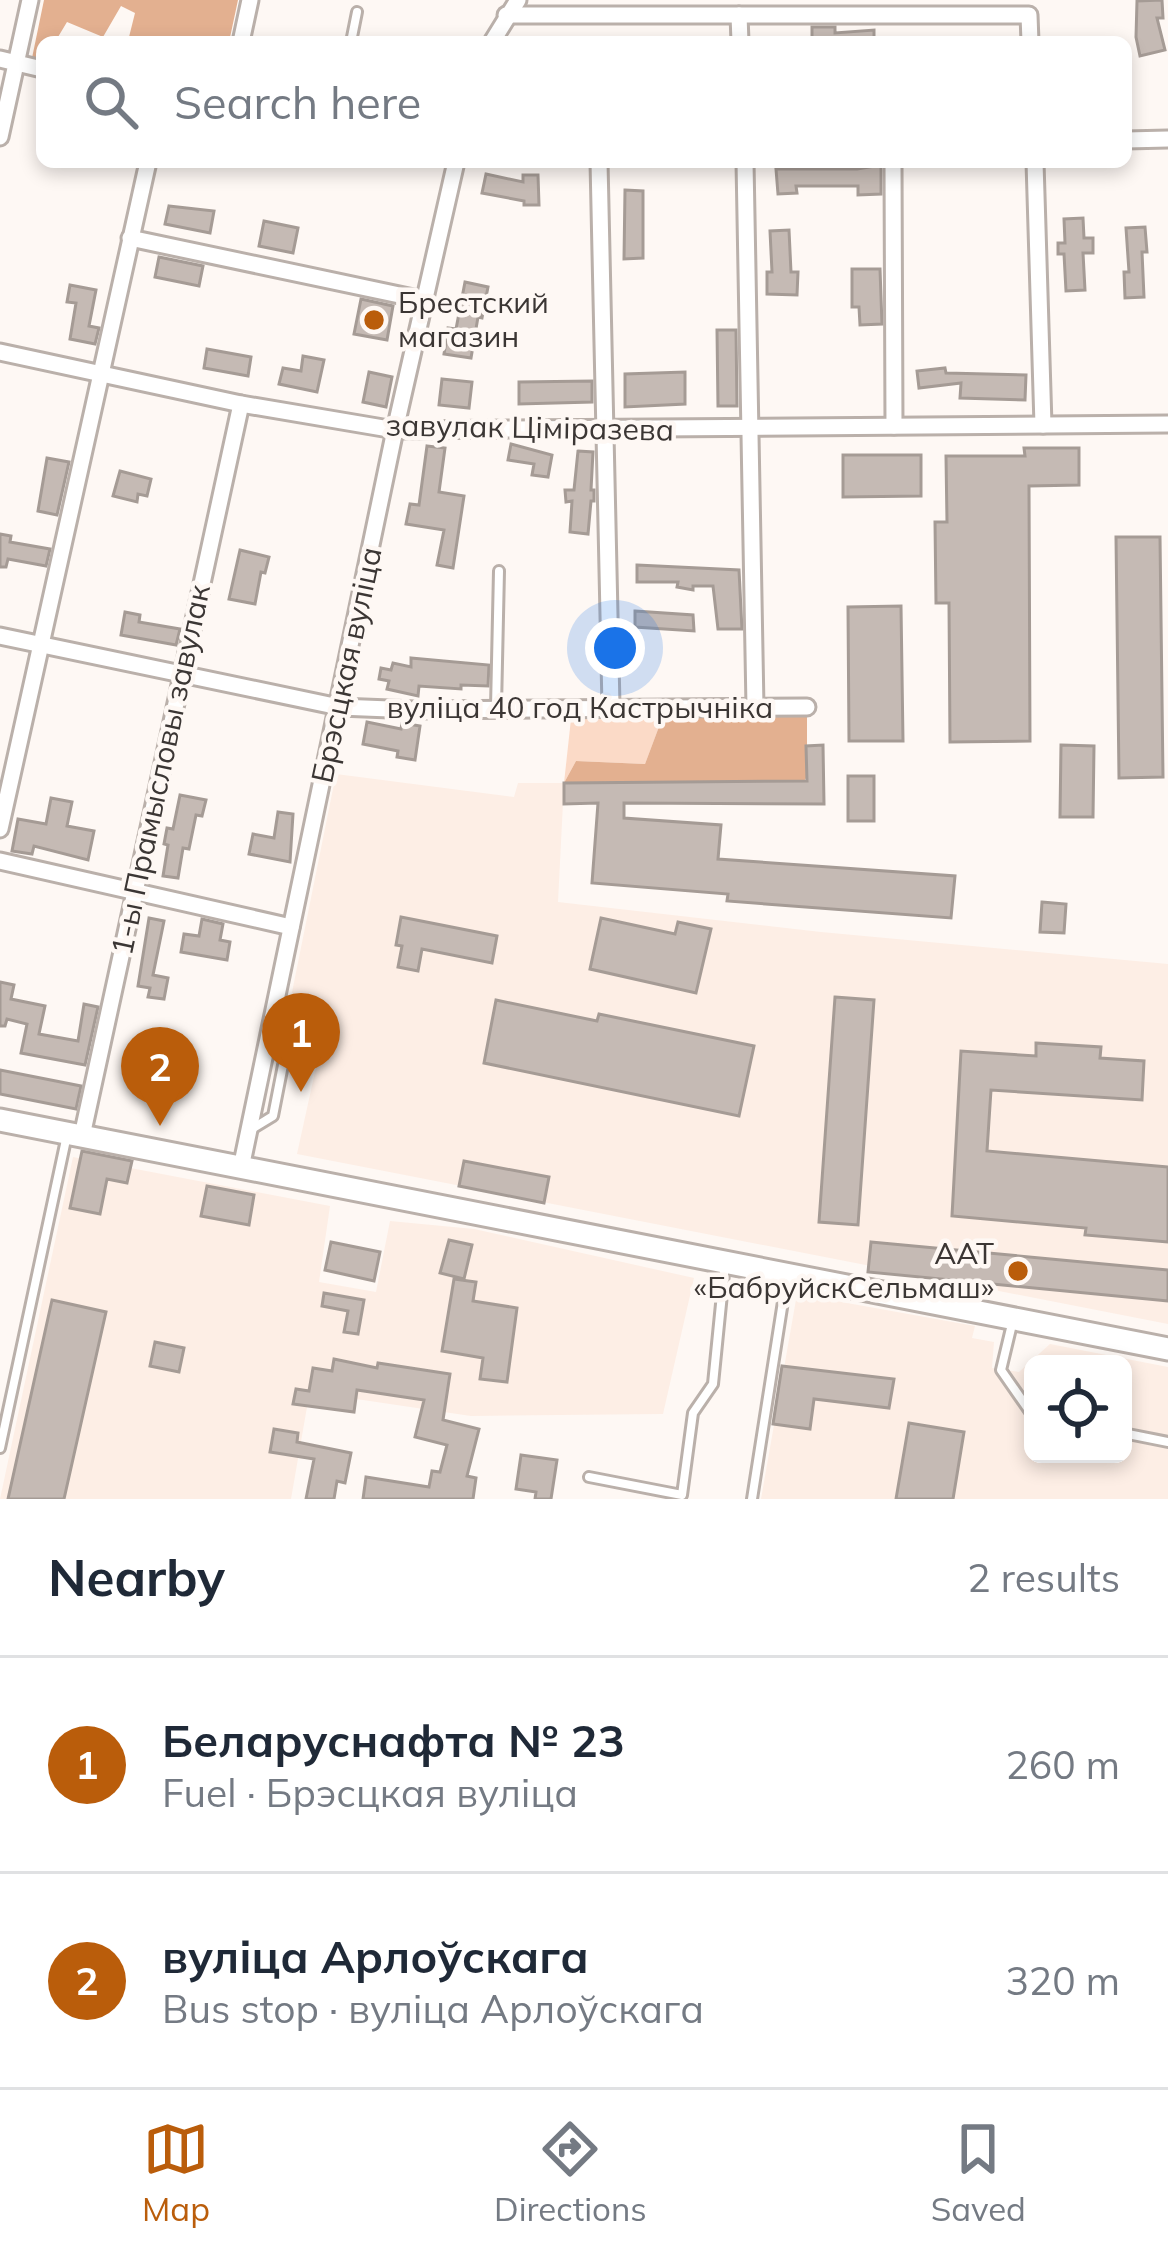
<!DOCTYPE html>
<html lang="en">
<head>
<meta charset="utf-8">
<style>
	:root { --surface:#fff; --page:#f2f2f3; --text:#1f2937; --muted:#747a83; --line:#e0e1e3; --accent:#ba5d0b }
	body { margin:0; font-family:Mulish,sans-serif; background:var(--page); color:var(--text) }
	.controls { position:absolute; right:36px; bottom:36px; display:grid; overflow:hidden; border-radius:18px; box-shadow:0 6px 18px #0003 }
	.controls button { width:108px; height:108px; display:grid; place-items:center; padding:0; border:0; border-bottom:3px solid var(--line); background:var(--surface); color:var(--text); font:60px sans-serif }
	.you { position:absolute; left:615px; top:648px; width:42px; height:42px; margin:-30px; border:9px solid #fff; border-radius:50%; background:#1a73e8; box-shadow:0 0 0 18px #1a73e833 }
	.badge { display:grid; place-items:center; width:78px; height:78px; border-radius:50%; background:var(--accent); color:#fff; font-size:39px; font-weight:700 }
	.pin { position:absolute; translate:-50% -99px; filter:drop-shadow(0 3px 6px #0008) }
	.pin::after { content:''; position:absolute; top:63px; width:42px; height:36px; background:inherit; clip-path:polygon(0 0,100% 0,50% 100%) }
	.list { margin:0; padding:0; list-style:none }
	h2 { display:flex; justify-content:space-between; align-items:center; height:156px; margin:0; padding:0 48px; font-size:51px }
	h2 small { font-size:39px; font-weight:400; color:var(--muted) }
	.list li { display:grid; grid-template-columns:78px 1fr auto; gap:36px; align-items:center; box-sizing:border-box; height:216px; padding:0 48px; border-top:3px solid var(--line) }
	.list b { display:block; font-size:45px; white-space:nowrap }
	.list p { margin:0; font-size:39px; white-space:nowrap; color:var(--muted) }
	.list em { font-size:39px; font-style:normal; color:var(--muted) }
	.icon { flex:none; width:66px; height:66px; fill:none; stroke:currentColor; stroke-width:2; stroke-linecap:round; stroke-linejoin:round }
	.map { position:relative; flex:none; width:1168px; height:1499px; overflow:hidden }
	.search { position:absolute; background:var(--surface); box-shadow:0 6px 18px #0003; left:36px; right:36px; top:36px; height:132px; display:flex; align-items:center; gap:30px; box-sizing:border-box; padding:0 42px; border-radius:18px; color:var(--muted); font-size:45px }
	.sheet { height:588px; background:var(--surface) }
	nav { display:flex; justify-content:space-around; align-items:center; box-sizing:border-box; height:168px; border-top:3px solid var(--line); background:var(--surface); font-size:33px; color:var(--muted) }
	nav a { display:grid; justify-items:center; gap:6px }
	nav .on { color:var(--accent) }
	.map>svg:first-child { display:block }
</style>
</head>
<body>
<div class="map">
<svg width="1168" height="1499" viewBox="0 0 1168 1499">
	<rect width="100%" height="100%" fill="#fef8f4"/>
	<g fill="#fdeee5" fill-rule="evenodd">
		<polygon points="336,774 514,797 518,783 564,783 558,902 821,932 1168,964 1168,1324 297,1154 325,1026 287,1017"/>
		<polygon points="73,1157 330,1206 319,1282 376,1292 390,1221 474,1229 694,1278 663,1414 471,1416 356,1399 354,1412 307,1407 291,1499 0,1499"/>
		<path d="M797,1294L975,1326L972,1338L994,1342L992,1368L1019,1372L1050,1344L1168,1367V1499H761ZM1033,1364H1123V1454H1033Z"/>
	</g>
	<polygon fill="#fbdac7" points="663,716 645,764 576,761 564,783 571,719"/>
	<g fill="#e3b090">
		<polygon points="44,0 238,0 229,42 128,41 135,13 121,6 103,37 67,22 55,42 42,42 42,60 32,58"/>
		<polygon points="663,716 807,717 807,777 804,781 564,783 576,761 645,764"/>
	</g>
	<g fill="#c5bab4" stroke="#a59b95" stroke-width="3">
		<polygon points="1162,0 1163,18 1157,18 1165,50 1140,56 1136,37 1137,1"/>
		<polygon points="812,27 835,27 835,33 874,30 874,42 812,42"/>
		<polygon points="881,165 881,194 858,195 858,186 796,186 797,193 778,194 776,169 857,169"/>
		<polygon points="486,174 523,182 523,175 538,175 539,205 524,205 524,201 482,193"/>
		<polygon points="625,190 643,191 643,258 624,259"/>
		<polygon points="169,206 214,211 210,233 165,224"/>
		<polygon points="1083,218 1084,238 1093,238 1093,253 1083,253 1085,290 1066,291 1064,254 1058,254 1058,243 1065,243 1064,219"/>
		<polygon points="264,221 298,228 293,253 259,246"/>
		<polygon points="1145,227 1147,252 1142,252 1144,297 1125,298 1124,272 1129,272 1126,228"/>
		<polygon points="789,230 791,272 798,272 797,295 767,294 767,272 772,272 770,231"/>
		<polygon points="159,257 203,266 199,286 155,277"/>
		<polygon points="852,269 880,269 882,324 860,325 859,307 852,307"/>
		<polygon points="465,282 488,287 482,318 478,317 471,358 444,354 448,328 456,329"/>
		<polygon points="70,285 96,290 89,326 99,328 95,344 70,339 76,303 67,302"/>
		<polygon points="361,299 393,306 387,340 354,334"/>
		<polygon points="717,330 736,330 737,406 718,406"/>
		<polygon points="207,349 251,357 248,376 204,368"/>
		<polygon points="303,356 324,360 317,392 279,384 283,368 301,371"/>
		<polygon points="945,368 946,373 1026,375 1025,400 960,398 961,383 919,388 917,371"/>
		<polygon points="369,372 392,377 386,407 363,402"/>
		<polygon points="685,372 685,404 625,407 625,374"/>
		<polygon points="442,379 472,382 469,408 439,405"/>
		<polygon points="592,381 592,402 519,404 519,382"/>
		<polygon points="511,444 552,455 548,477 532,475 534,464 508,460"/>
		<polygon points="427,446 445,448 439,492 464,496 453,568 437,565 444,530 406,524 410,504 419,505"/>
		<polygon points="1024,448 1079,448 1079,485 1029,486 1030,741 950,742 949,603 936,603 935,522 947,522 946,456 1025,456"/>
		<polygon points="578,451 593,452 591,490 594,490 594,501 591,501 588,534 570,532 572,501 566,502 565,490 574,490"/>
		<polygon points="843,455 921,455 921,496 843,497"/>
		<polygon points="47,458 69,462 57,515 38,511"/>
		<polygon points="120,471 151,479 147,496 138,494 137,502 113,496"/>
		<polygon points="0,534 11,536 10,542 50,549 46,566 8,559 6,567 0,567"/>
		<polygon points="1116,537 1160,537 1163,777 1119,778"/>
		<polygon points="240,550 269,557 265,573 261,572 255,604 229,599"/>
		<polygon points="637,565 739,570 742,629 718,629 713,586 693,586 693,590 677,587 678,582 637,582"/>
		<polygon points="901,606 903,741 849,741 848,607"/>
		<polygon points="635,611 693,615 694,631 635,627"/>
		<polygon points="125,612 140,615 139,622 180,629 176,645 121,635"/>
		<polygon points="411,658 489,665 488,686 461,685 461,689 419,686 418,696 387,689 389,681 379,679 381,668 391,670 393,663 411,667"/>
		<polygon points="367,722 401,729 402,723 420,726 415,760 397,757 398,751 363,744"/>
		<polygon points="823,745 824,804 624,803 624,818 721,825 718,859 955,876 951,918 727,901 728,894 592,883 598,803 564,804 564,783 807,781 806,746"/>
		<polygon points="1061,745 1094,746 1093,817 1060,817"/>
		<rect x="848" y="776" width="26" height="45"/>
		<polygon points="180,795 206,800 202,816 196,815 189,849 183,848 178,878 163,876 168,845 164,844 167,828 173,829"/>
		<polygon points="51,798 72,802 67,826 94,831 88,860 34,846 32,854 12,851 18,819 46,824"/>
		<polygon points="278,812 293,814 290,862 249,854 253,834 274,838"/>
		<polygon points="1042,902 1066,904 1064,933 1040,932"/>
		<polygon points="401,917 497,936 492,963 422,949 418,971 398,967 402,946 396,945"/>
		<polygon points="149,918 164,921 153,975 168,978 164,999 148,997 150,988 138,986"/>
		<polygon points="601,918 675,934 678,922 711,929 696,993 590,969"/>
		<polygon points="202,919 223,924 220,940 230,942 227,960 181,952 184,934 199,936"/>
		<polygon points="0,982 14,985 11,999 45,1006 39,1034 78,1041 84,1004 98,1007 85,1065 21,1053 27,1024 7,1019 5,1026 0,1026"/>
		<polygon points="835,997 874,1000 858,1225 819,1222"/>
		<polygon points="496,1000 597,1021 599,1014 754,1046 739,1116 484,1063"/>
		<polygon points="1036,1043 1101,1047 1100,1058 1144,1061 1142,1100 991,1090 987,1151 1168,1167 1168,1242 1085,1235 1086,1228 952,1216 961,1051 1036,1056"/>
		<polygon points="0,1070 81,1086 76,1109 0,1094"/>
		<polygon points="82,1151 132,1161 127,1183 107,1179 100,1214 70,1208"/>
		<polygon points="464,1161 549,1177 544,1203 459,1186"/>
		<polygon points="207,1186 254,1195 249,1225 201,1216"/>
		<polygon points="449,1240 472,1245 464,1279 440,1273"/>
		<polygon points="331,1242 380,1252 374,1281 325,1270"/>
		<polygon points="871,1242 1168,1270 1168,1301 868,1272"/>
		<polygon points="454,1279 476,1282 473,1301 517,1308 507,1382 480,1379 483,1358 442,1351"/>
		<polygon points="324,1293 364,1300 358,1334 344,1332 348,1311 322,1306"/>
		<polygon points="52,1300 106,1312 64,1499 8,1499"/>
		<polygon points="155,1342 184,1348 179,1372 150,1366"/>
		<polygon points="334,1359 377,1368 378,1363 450,1374 443,1420 479,1429 467,1476 476,1478 473,1499 363,1499 366,1477 429,1487 432,1471 440,1472 447,1445 415,1437 424,1400 357,1390 354,1412 293,1404 296,1389 309,1391 313,1368 332,1371"/>
		<polygon points="782,1366 894,1379 889,1408 814,1399 810,1429 773,1424"/>
		<polygon points="909,1423 964,1432 953,1499 896,1499"/>
		<polygon points="274,1429 298,1433 297,1442 351,1453 345,1483 337,1481 334,1499 306,1499 314,1459 270,1452"/>
		<polygon points="521,1455 557,1460 551,1499 535,1499 536,1492 516,1489"/>
	</g>
	<g fill="none" stroke-linecap="round" stroke-linejoin="round">
		<g stroke="#bab0aa" stroke-width="14">
			<g id="lane">
				<polyline points="351,42 357,12"/>
				<polyline points="496,707 499,571"/>
				<polyline points="250,1130 273,1116 284,1060 270,1045"/>
				<polyline points="1013,1320 1001,1370 1033,1416"/>
				<polyline points="1123,1433 1168,1442"/>
				<polyline points="0,1448 67,1135"/>
				<polyline points="589,1477 682,1495 693,1413 713,1384 725,1264"/>
				<polyline points="752,1499 787,1276"/>
			</g>
		</g>
		<g stroke="#bab0aa" stroke-width="21">
			<g id="street">
				<polyline points="506,15 1029,15 1030,42"/>
				<polyline points="739,15 740,42"/>
				<polyline points="241,42 250,0"/>
				<polyline points="492,42 518,0"/>
				<polyline points="0,59 42,69"/>
				<polyline points="0,137 30,0"/>
				<polyline points="1126,140 1168,139"/>
				<polyline points="599,162 611,706"/>
				<polyline points="745,162 755,707"/>
				<polyline points="893,162 894,426"/>
				<polyline points="1035,162 1043,425"/>
				<polyline points="130,238 423,300"/>
				<polyline points="0,352 241,404 395,430 1168,424"/>
				<polyline points="0,636 339,707 415,710 807,707"/>
				<polyline points="0,829 148,162"/>
				<polyline points="0,861 291,927"/>
				<polyline points="82,1136 241,404"/>
				<polyline points="241,1168 395,430 456,162"/>
			</g>
		</g>
		<g stroke="#bab0aa" stroke-width="27">
			<polyline id="secondary" points="0,1120 1168,1349"/>
		</g>
		<use href="#lane" stroke="#fff" stroke-width="8"/>
		<use href="#street" stroke="#fff" stroke-width="15"/>
		<use href="#secondary" stroke="#fff" stroke-width="21"/>
	</g>
	<g fill="#ba5d0b" stroke="#fef8f4" stroke-width="4.5">
		<circle cx="374" cy="320" r="12"/>
		<circle cx="1018" cy="1271" r="12"/>
	</g>
	<g text-anchor="middle" stroke-width="9" stroke-linejoin="round" paint-order="stroke">
		<g font-size="30" fill="#3b3634" stroke="#fef8f4" text-anchor="start">
			<text x="398" y="313">Брестский<tspan x="398" dy="34">магазин</tspan></text>
			<text x="994" y="1264" text-anchor="end">ААТ<tspan x="994" dy="34">«БабруйскСельмаш»</tspan></text>
		</g>
		<g font-size="30" fill="#3b3634" stroke="#fef8f4">
			<text transform="translate(530 428) rotate(1)" y="10">завулак Ціміразева</text>
			<text transform="translate(347 665) rotate(-78)" y="10">Брэсцкая вуліца</text>
			<text x="580" y="718">вуліца 40 год Кастрычніка</text>
			<text transform="translate(161 770) rotate(-78)" y="10">1-ы Прамысловы завулак</text>
		</g>
	</g>
</svg>
<div class="controls">
<button><svg class="icon" aria-label="locate" viewBox="0 0 24 24"><circle cx="12" cy="12" r="6"/><path d="M12 2v4M12 18v4M2 12h4M18 12h4"/></svg></button>
</div>
<div class="you"></div>
<div class="pin badge" style="left:301px;top:1092px">1</div>
<div class="pin badge" style="left:160px;top:1126px">2</div>
<div class="search"><svg class="icon" aria-label="search" viewBox="0 0 24 24"><circle cx="10" cy="10" r="6"/><path d="M15 15l6 6"/></svg>Search here</div>
</div>
<section class="sheet">
<h2>Nearby<small>2 results</small></h2>
<ul class="list">
<li><span class="badge">1</span><div><b>Беларуснафта № 23</b><p>Fuel · Брэсцкая вуліца</p></div><em>260 m</em></li>
<li><span class="badge">2</span><div><b>вуліца Арлоўскага</b><p>Bus stop · вуліца Арлоўскага</p></div><em>320 m</em></li>
</ul>
</section>
<nav>
<a class="on"><svg class="icon" aria-label="map" viewBox="0 0 24 24"><path d="M3 6l6-2 6 2 6-2v14l-6 2-6-2-6 2zM9 4v14M15 6v14"/></svg>Map</a>
<a><svg class="icon" aria-label="directions" viewBox="0 0 24 24"><path d="M12 3l9 9-9 9-9-9zM9 14v-3h6M13 9l2 2-2 2"/></svg>Directions</a>
<a><svg class="icon" aria-label="saved" viewBox="0 0 24 24"><path d="M7 4h10v16l-5-4-5 4z"/></svg>Saved</a>
</nav>
</body>
</html>
